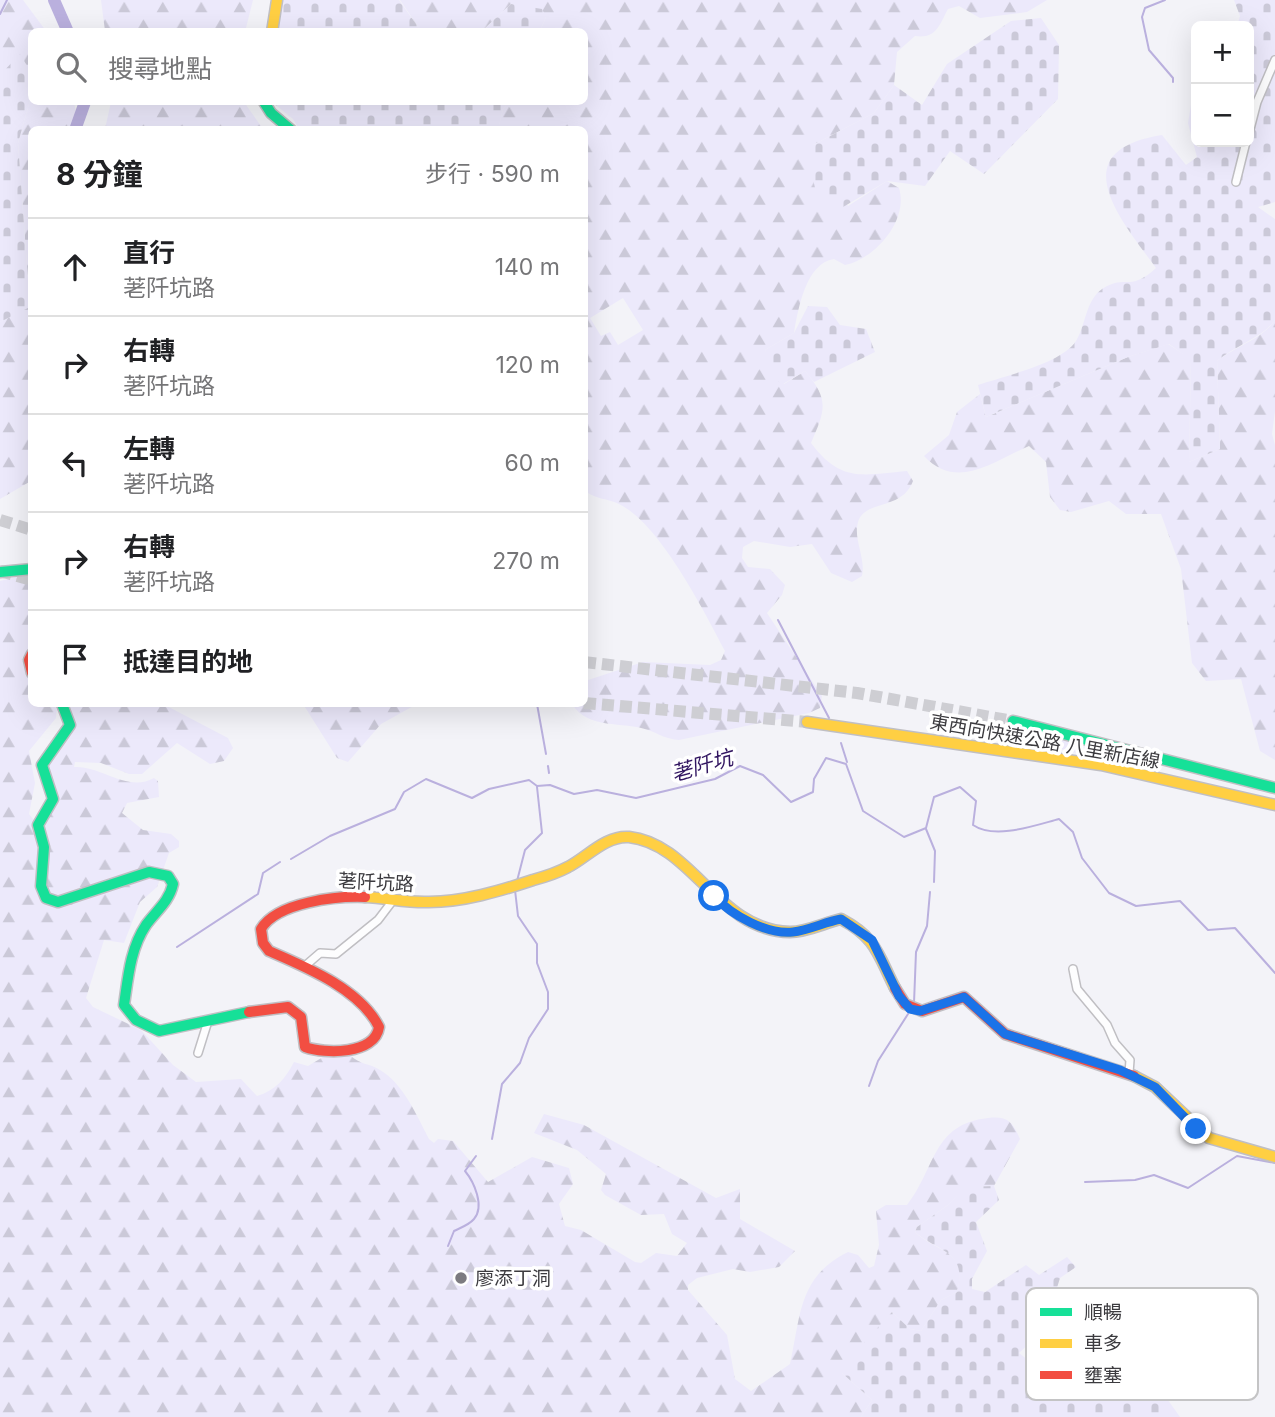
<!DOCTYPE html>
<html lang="zh-TW">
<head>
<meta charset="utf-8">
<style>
	:root { --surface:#fff; --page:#f2f2f2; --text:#202124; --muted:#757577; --line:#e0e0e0 }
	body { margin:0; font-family:Inter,"Noto Sans TC",sans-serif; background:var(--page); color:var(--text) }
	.controls { position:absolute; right:21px; top:21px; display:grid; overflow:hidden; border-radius:10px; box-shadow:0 7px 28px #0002 }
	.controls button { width:63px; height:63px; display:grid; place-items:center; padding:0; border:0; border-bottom:2px solid var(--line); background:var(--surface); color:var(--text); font:35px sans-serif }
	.stop { position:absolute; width:21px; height:21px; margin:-16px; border:5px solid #1a73e8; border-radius:50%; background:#fff }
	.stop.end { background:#1a73e8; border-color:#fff; box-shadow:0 2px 7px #0008 }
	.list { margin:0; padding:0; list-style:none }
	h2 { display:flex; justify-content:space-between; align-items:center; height:91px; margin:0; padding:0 28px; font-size:30px }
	h2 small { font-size:23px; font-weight:400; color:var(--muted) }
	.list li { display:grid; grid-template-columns:46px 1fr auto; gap:21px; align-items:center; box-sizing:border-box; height:98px; padding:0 28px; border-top:2px solid var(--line) }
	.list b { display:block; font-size:26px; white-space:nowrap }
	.list p { margin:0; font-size:23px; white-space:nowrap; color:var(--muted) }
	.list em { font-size:23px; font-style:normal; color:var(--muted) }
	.icon { flex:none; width:38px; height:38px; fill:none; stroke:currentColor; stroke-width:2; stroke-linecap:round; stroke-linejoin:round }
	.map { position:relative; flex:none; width:1275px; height:1417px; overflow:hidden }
	.search { position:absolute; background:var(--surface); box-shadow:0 7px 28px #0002; left:28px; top:28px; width:560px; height:77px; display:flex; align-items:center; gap:18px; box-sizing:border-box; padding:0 24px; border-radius:10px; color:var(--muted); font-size:26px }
	.panel { position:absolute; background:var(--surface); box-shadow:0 7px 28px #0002; left:28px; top:126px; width:560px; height:581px; border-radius:10px }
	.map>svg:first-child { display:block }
</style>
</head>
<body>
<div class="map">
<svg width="1275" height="1417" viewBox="0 0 1275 1417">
	<defs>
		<pattern id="forest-firs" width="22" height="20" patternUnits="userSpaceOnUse" patternTransform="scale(1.75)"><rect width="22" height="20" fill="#ece9fb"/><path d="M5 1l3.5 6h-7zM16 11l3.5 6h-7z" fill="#cbc9d8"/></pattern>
		<pattern id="cemetery-stones" width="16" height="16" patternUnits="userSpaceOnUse" patternTransform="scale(1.75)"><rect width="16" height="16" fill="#ece9fb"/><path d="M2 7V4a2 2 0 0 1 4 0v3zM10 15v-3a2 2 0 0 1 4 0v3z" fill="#cbc9d8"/></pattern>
	</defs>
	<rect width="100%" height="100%" fill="#f3f3f8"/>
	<polygon fill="#ece9fb" points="997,722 1108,752 1106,760 1004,735 999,731"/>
	<g fill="url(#forest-firs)" fill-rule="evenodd">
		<polygon points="0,0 23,0 46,31 32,32 31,74 20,55 0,76"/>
		<polygon points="101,0 253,0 245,32 105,31"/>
		<path d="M400,0H1047L1027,12L980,18L959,6L948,9C939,26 936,39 915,36L897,52L894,85L874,113L813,145L848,206L887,181L899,188C909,220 875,259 845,265L834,259C806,263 798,309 794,333L765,350L784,384L805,371C830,400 825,410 811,443C841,483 862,475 907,471L913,481C902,511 865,499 858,522C853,539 866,558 862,576L852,582L831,573L812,544L790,547L754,541L743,547L742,558L748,567L770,569L785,585L782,595L767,613L822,696L820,708L809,713L679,740C666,739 659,734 648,730C623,721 588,730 572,704H584L585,681L643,662L710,665L721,660L725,651C704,611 660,524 619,504C606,498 598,500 585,491L584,130L498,129L503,109L509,102H584V32L540,31L546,17L511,4L482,31H421ZM623,298L643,330L618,345L610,332L601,336L590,318Z"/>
		<polygon points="31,97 32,102 74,102 79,129 32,130 31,481 0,499 0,322 30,306 18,143"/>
		<polygon points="111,102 244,102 263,129 105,129"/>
		<path d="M1275,320V411L1272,434L1275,445V760L1260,751L1241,679L1206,681L1192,663L1181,569L1161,514H1126L1109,501L1071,512L1060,510L1050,497L1046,462L1029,446C992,462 957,491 924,456L949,435L957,412L980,394L986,417L1128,357L1168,344L1191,359L1189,462L1220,449L1217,361C1236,346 1262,339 1275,320Z"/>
		<path d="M31,573V645L22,658L26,674L31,679L32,704H54L57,707L56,718L29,751L35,783L29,814L38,825L54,793L43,771L67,726V704H163L228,738L233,748L224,761L210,764L177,743L142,774H129L101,763L75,762L74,767C101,765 127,793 154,778L158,781L159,797L127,803L122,813L143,830L171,834L179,841V847L169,853L157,887L140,902L124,943L104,940L86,998L93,1007L141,1030L173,1065L196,1082L241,1079L257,1096C275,1091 286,1078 294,1062L308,1066L328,1054L350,1055C360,1065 369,1063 380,1070C403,1083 417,1116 429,1139L434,1143L438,1139L453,1141L488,1182L532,1157L569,1168L573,1184L559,1204L565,1226L581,1230L635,1262L641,1263L656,1253L677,1256L687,1243L672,1234L664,1214L641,1215L605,1195L601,1190L606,1174L577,1150L534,1133L544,1114L584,1125L716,1198L740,1189V1219L795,1251L779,1267L750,1272L733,1269L697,1278L688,1285V1290L727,1335L735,1379L751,1391L790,1364C801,1315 798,1277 848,1252L858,1255L869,1268L874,1266L879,1245L876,1211L886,1205H907C936,1168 932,1124 988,1118C1008,1116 1012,1121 1020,1139L994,1186L965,1188L948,1205L917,1227L915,1232C939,1254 969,1250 957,1292L941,1300L921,1331L910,1329L892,1312L842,1373L872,1400L861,1417H0V581Z"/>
		<polygon points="303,704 417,704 381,724 348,762 337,758"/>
	</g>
	<g fill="url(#cemetery-stones)">
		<polygon points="275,0 399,0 421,31 272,32"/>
		<path d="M1234,0H1275V202L1258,207L1275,219V320C1262,338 1236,345 1217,361L1220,449L1189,462L1191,360L1169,344L1128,357L986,417L978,385C1004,376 1061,364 1076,341C1087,323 1085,297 1107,286C1128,276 1131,291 1156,268C1121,220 1061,151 1162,135L1186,165L1197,157L1188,123L1196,75V142H1249V26H1237L1240,16Z"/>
		<polygon points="511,4 542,9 546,17 540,31 482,31"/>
		<polygon points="1041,18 1059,45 1058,99 984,174 950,151 925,186 887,181 838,210 827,206 815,188 808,155 813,145 874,113 894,85 922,105 947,64 1011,21"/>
		<polygon points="20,54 32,74 31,97 18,143 30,307 0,322 0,75"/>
		<polygon points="272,102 509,102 503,109 498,130 299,129 293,119"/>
		<polygon points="808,306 827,307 840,325 866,329 875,352 814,382 805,371 783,384 776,380 765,350 794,333"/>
		<path d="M994,1186L999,1200L976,1222L987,1251L972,1279V1289L985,1292L1026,1265L1039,1275L1067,1257L1076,1267L1060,1278L1056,1291L1027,1312L1033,1340L1019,1353L1033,1364L1056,1329L1079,1320L1097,1337L1114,1324L1180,1417H861L872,1400L842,1373L841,1368L892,1312L910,1329L921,1331L941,1300L957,1292C968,1250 939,1253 915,1232L917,1227L948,1205L965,1187Z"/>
	</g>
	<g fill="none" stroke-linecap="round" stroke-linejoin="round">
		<g stroke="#bab0de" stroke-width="2">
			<polyline points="1165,0 1145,8 1142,17 1149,50 1173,78 1173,82"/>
			<polyline points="0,14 7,0"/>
			<polyline points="778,620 829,718"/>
			<polyline points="537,704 546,754"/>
			<polyline points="841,743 847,762"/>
			<polyline points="548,766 549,773"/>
			<polyline points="926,829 935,851 934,882"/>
			<path d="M291,859L330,836L395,809L404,792L426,779L472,798L489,789L529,780L537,786L550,785L574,794L597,790L636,798L715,779L740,766L763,775L791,802L813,792L814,779L826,758L846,764L863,811L904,837L926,828L934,797L960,787L976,801L973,825C995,840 1036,825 1059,819L1073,832L1082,858L1109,893L1136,906L1180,901L1208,930L1235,928L1275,973"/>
			<polyline points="517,881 525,850 542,833 537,787"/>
			<polyline points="177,947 258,894 263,873 280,862"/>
			<polyline points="914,1003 916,952 927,926 930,892"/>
			<polyline points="869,1086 878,1061 908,1014"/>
			<polyline points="492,1139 502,1084 520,1063 529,1038 548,1009 548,992 537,963 537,944 518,916 515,890"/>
			<polyline points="1085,1182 1135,1180 1154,1175 1188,1188 1237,1156 1275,1163"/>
			<path d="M448,1246L454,1231C460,1228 469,1225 474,1219C485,1206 474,1182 465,1171L476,1156"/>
		</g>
		<g stroke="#bab0de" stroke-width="12">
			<polyline points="54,0 68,32"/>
			<polyline points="75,130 85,102"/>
		</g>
		<g stroke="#ceced3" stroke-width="12" stroke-dasharray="12 6" stroke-linecap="butt">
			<polyline points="0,520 32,530"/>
			<polyline points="0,571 32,580"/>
			<polyline points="584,662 857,693 1013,721"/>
			<polyline points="584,703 807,722"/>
		</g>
		<g stroke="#c0bfc3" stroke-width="10">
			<g id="street">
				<polyline points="1249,133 1257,102 1275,60"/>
				<polyline points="1236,182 1246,142"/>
				<polyline points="305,966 320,953 336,954 378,920 394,899"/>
				<polyline points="1073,969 1077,989 1107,1025 1115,1043 1130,1060 1129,1073"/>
				<polyline points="198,1053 208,1021"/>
			</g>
		</g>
		<g stroke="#c0bfc3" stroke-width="13">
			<g id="fast">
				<polyline points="264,102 271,113 291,130"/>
				<polyline points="0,572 32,569"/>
				<path d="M62,704L70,725L42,765L53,799L38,825L44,847L41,886L46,898L58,902L149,872L168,876L173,884C169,902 156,911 146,925C130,949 128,978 124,1005L136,1020L159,1031L249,1012"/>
				<polyline points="1013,721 1275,788"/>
			</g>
		</g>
		<g stroke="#c0bfc3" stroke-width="13">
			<g id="slow">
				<polyline points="272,32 277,0"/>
				<polyline points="807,722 1101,765 1275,805"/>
				<path d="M365,897C387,898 408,903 429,902C463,902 500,891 533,880C544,877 557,873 568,867C586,858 606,835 629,837C693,844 718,931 790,932C807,932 824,923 841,919C877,938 878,955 895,988"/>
				<polyline points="1134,1076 1155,1087 1209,1138 1275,1157"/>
			</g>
		</g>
		<g stroke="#c0bfc3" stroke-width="13">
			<g id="jam">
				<polyline points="32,654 29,660 32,673"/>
				<polyline points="895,988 905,1004 922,1011 964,997 1005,1034 1134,1076"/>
				<path d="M249,1012L288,1007L301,1017L305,1047C325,1054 375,1055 379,1027C360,989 306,967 269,951L263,943L261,929C277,902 337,896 365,897"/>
			</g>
		</g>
		<use href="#street" stroke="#fdfdfe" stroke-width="7"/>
		<use href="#fast" stroke="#16e098" stroke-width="10"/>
		<use href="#slow" stroke="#ffcf43" stroke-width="10"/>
		<use href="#jam" stroke="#f24e42" stroke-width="10"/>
	</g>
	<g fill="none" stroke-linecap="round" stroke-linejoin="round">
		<path stroke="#1a73e8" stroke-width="9" d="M714,896C731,915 767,935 793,932C809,930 825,922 841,919L872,940L899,996L910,1009L920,1011L964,997L1005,1034L1120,1070L1155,1087L1196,1129"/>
	</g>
	<circle fill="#7c7b80" stroke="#fff" stroke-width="2.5" cx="461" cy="1278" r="7"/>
	<g text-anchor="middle" stroke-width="7" stroke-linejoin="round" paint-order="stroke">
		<g font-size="19" fill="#3c3b3f" stroke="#fff">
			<text transform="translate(1045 741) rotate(10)" y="7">東西向快速公路 八里新店線</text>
			<text transform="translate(376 882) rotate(3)" y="7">荖阡坑路</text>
		</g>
		<g font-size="19" fill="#3c3b3f" stroke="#fff" text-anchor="start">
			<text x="475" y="1285">廖添丁洞</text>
		</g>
		<g font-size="21" font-style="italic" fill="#321661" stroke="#fff">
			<text transform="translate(702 766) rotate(-16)" y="7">荖阡坑</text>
		</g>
	</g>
	<rect x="1026" y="1288" width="232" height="112" rx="10" fill="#fff" stroke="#c4c4c5" stroke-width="2"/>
	<rect x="1040" y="1308" width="32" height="8" fill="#16e098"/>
	<rect x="1040" y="1339" width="32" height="9" fill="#ffcf43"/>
	<rect x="1040" y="1371" width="32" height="8" fill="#f24e42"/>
	<g font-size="19" fill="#3c3b3f">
		<text x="1084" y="1319">順暢</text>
		<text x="1084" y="1350">車多</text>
		<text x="1084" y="1382">壅塞</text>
	</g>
</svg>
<div class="controls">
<button>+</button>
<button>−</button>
</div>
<div class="stop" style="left:714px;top:896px"></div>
<div class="stop end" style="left:1196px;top:1129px"></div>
<div class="search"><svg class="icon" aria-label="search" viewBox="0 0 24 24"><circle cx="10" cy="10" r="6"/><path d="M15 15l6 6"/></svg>搜尋地點</div>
<section class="panel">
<h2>8 分鐘<small>步行 · 590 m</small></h2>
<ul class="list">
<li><svg class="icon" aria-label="ahead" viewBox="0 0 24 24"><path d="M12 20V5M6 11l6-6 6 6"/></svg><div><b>直行</b><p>荖阡坑路</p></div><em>140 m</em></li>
<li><svg class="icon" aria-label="right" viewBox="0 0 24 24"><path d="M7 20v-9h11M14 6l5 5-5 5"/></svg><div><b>右轉</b><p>荖阡坑路</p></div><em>120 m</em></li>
<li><svg class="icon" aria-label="left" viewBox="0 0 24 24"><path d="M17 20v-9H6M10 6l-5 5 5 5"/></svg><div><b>左轉</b><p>荖阡坑路</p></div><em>60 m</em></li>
<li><svg class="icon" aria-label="right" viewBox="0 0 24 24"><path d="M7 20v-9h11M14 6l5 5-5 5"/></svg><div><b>右轉</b><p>荖阡坑路</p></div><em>270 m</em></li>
<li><svg class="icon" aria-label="arrive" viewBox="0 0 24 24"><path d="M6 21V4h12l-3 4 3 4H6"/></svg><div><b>抵達目的地</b></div></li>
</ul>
</section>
</div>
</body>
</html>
